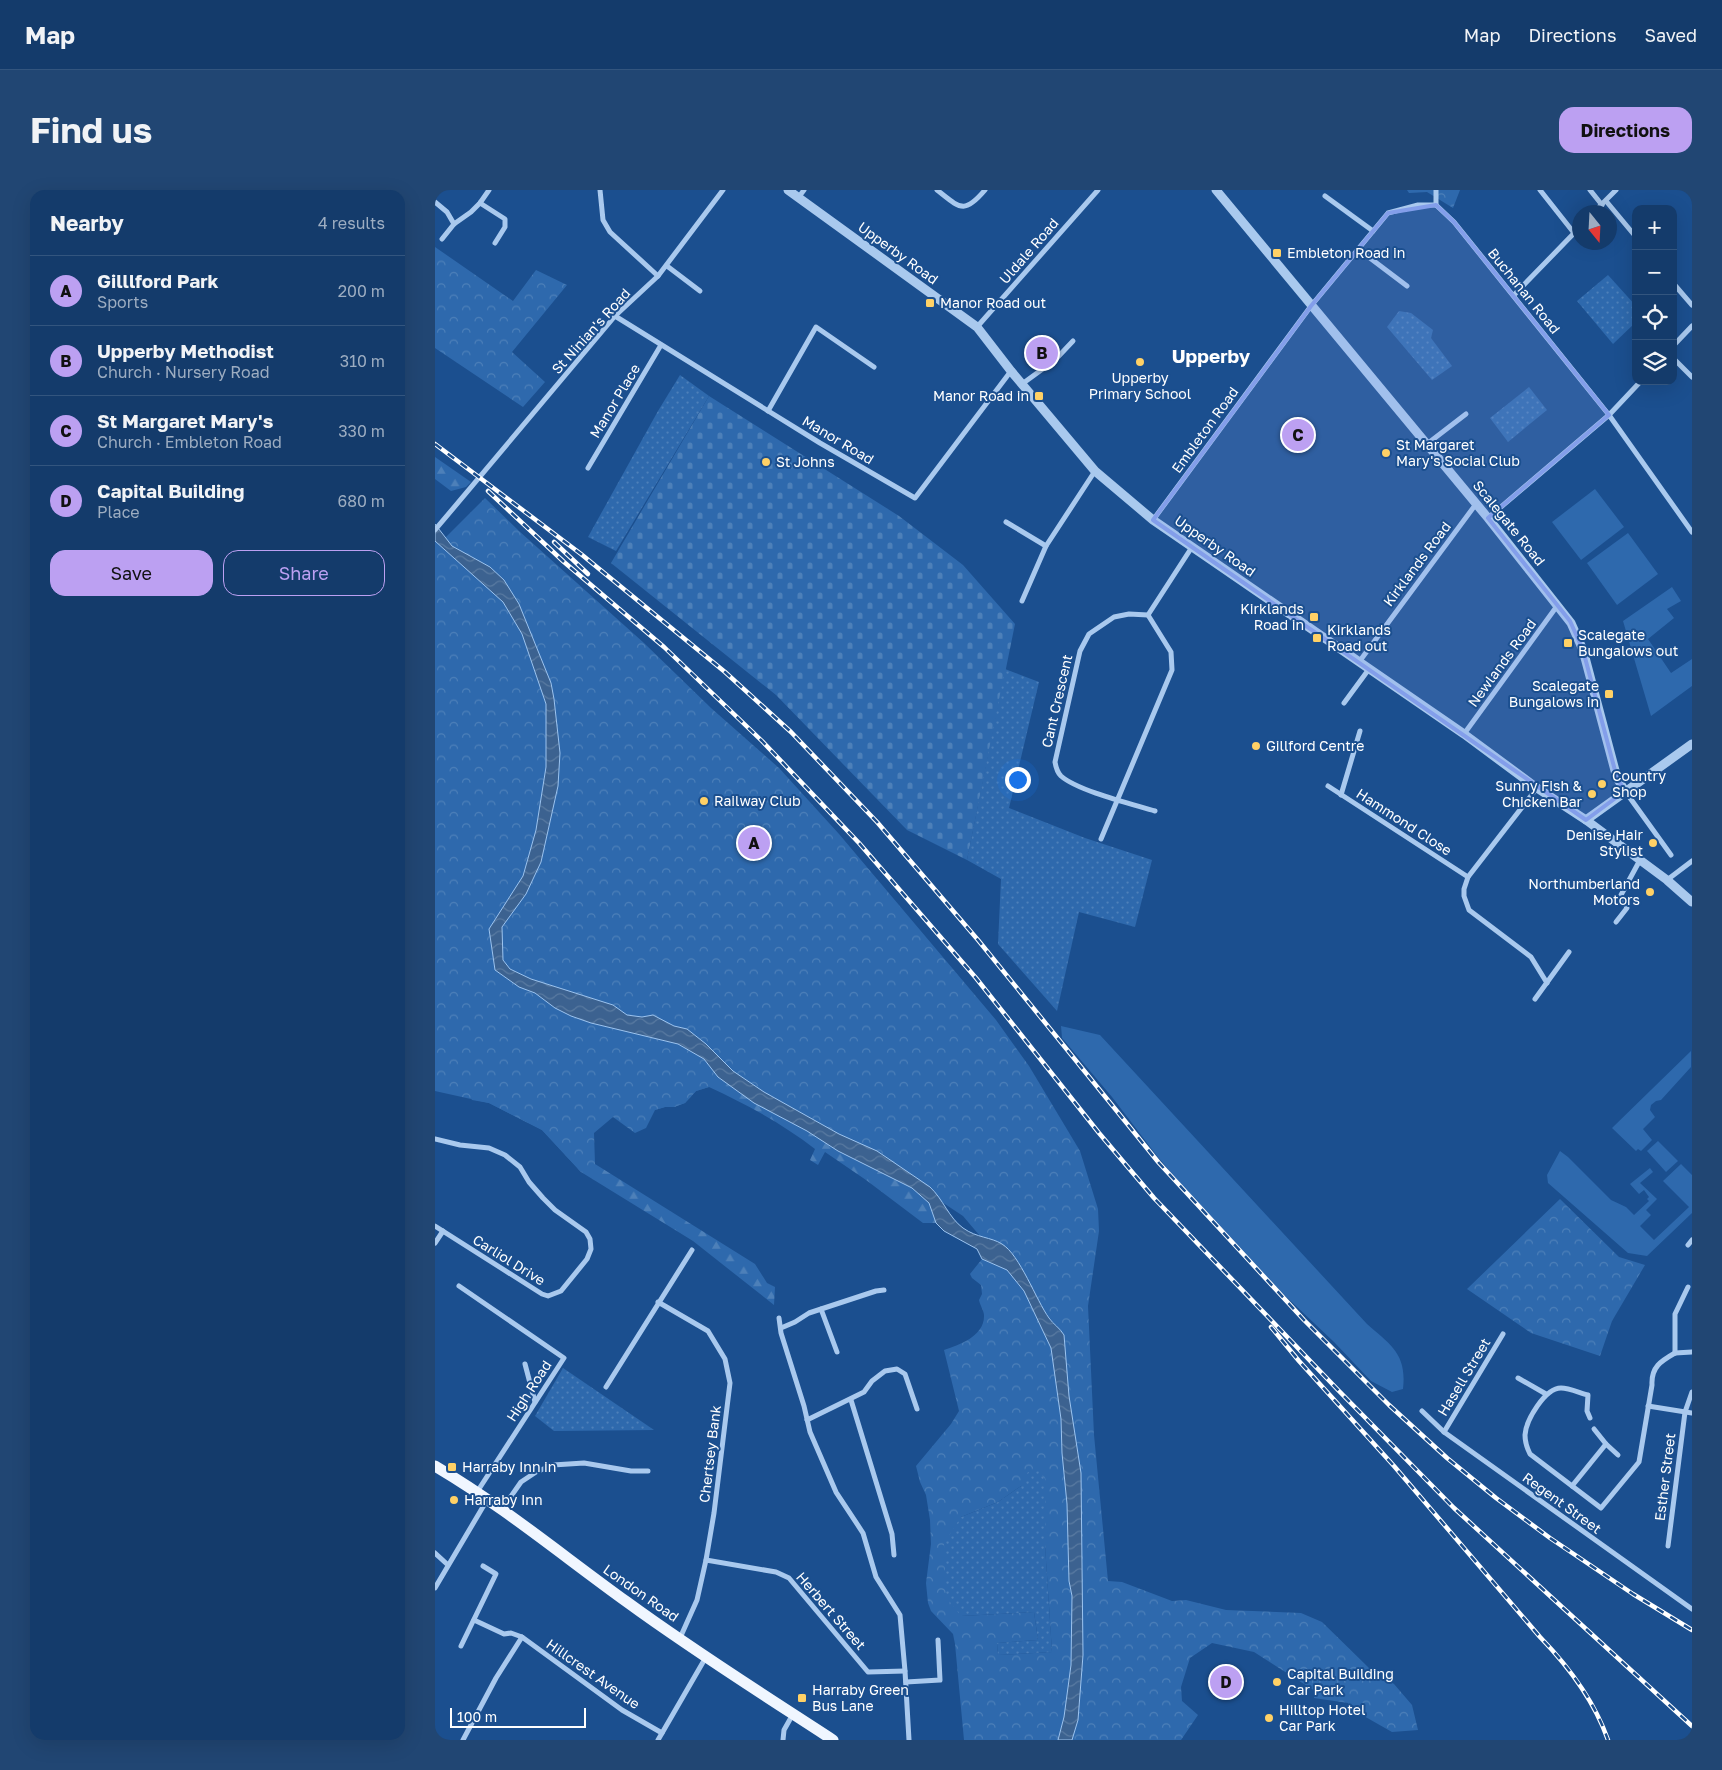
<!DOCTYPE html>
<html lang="en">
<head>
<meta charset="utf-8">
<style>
	:root { --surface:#143b6b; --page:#214673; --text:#f1f3f6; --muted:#9dadc1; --line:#33557e; --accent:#bca0f2 }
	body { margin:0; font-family:"Golos Text",sans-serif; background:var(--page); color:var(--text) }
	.controls { position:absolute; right:15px; top:15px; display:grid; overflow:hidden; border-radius:10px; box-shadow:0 5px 20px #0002 }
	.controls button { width:45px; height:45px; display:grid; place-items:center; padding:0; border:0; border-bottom:1px solid var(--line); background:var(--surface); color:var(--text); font:25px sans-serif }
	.compass { position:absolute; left:1137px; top:15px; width:45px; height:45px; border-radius:50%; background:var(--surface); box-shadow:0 5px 20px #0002; rotate:162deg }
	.scale { position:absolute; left:15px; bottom:12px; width:136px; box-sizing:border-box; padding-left:5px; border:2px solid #fff; border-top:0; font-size:14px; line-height:18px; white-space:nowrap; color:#fff; -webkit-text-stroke:4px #1b4f8f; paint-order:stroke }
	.you { position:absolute; left:582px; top:589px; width:18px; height:18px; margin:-12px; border:4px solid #fff; border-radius:50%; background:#1a73e8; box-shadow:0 0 0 8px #1a73e833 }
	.badge { display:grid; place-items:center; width:32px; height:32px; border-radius:50%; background:var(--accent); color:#111; font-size:16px; font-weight:700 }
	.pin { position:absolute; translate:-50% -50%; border:2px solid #fff; box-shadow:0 1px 5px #0006 }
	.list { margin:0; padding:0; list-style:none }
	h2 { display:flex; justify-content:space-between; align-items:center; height:65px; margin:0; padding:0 20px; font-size:21px }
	h2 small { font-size:16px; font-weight:400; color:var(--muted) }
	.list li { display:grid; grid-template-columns:32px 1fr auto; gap:15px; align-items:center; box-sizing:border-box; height:70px; padding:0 20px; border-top:1px solid var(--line) }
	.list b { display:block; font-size:19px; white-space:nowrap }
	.list p { margin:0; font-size:16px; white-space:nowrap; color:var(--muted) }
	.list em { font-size:16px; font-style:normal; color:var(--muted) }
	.actions { display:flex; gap:10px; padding:15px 20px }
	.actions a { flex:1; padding:11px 0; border:1px solid var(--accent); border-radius:15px; text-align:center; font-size:18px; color:var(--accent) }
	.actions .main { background:var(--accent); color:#111 }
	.icon { flex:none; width:28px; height:28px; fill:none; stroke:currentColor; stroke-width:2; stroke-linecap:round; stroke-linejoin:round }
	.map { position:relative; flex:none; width:1257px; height:1550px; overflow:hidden; border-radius:15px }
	header { display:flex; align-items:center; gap:30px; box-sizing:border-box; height:70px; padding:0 25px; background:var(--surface); border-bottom:1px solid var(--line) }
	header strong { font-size:24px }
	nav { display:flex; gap:28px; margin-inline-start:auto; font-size:18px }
	.intro { display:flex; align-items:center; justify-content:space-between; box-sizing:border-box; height:120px; padding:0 30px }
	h1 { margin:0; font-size:35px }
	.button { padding:12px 22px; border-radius:15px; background:var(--accent); color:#111; font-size:18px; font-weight:700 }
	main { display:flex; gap:30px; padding:0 30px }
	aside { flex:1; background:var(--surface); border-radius:15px; box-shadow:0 5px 20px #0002 }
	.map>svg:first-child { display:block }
</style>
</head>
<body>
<header>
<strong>Map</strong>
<nav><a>Map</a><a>Directions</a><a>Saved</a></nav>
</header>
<div class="intro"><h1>Find us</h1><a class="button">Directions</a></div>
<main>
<aside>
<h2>Nearby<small>4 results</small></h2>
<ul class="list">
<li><span class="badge">A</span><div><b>Gilllford Park</b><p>Sports</p></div><em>200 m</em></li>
<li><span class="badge">B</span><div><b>Upperby Methodist</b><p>Church · Nursery Road</p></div><em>310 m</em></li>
<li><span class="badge">C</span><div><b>St Margaret Mary's</b><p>Church · Embleton Road</p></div><em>330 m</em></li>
<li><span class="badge">D</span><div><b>Capital Building</b><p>Place</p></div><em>680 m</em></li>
</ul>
<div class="actions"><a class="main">Save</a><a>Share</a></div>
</aside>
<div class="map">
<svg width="1257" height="1550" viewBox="0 0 1257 1550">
	<defs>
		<pattern id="forest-firs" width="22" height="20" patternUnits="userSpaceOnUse" patternTransform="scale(1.25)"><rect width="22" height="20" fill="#2e69ad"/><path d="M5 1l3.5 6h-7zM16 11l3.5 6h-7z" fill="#4d80b9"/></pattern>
		<pattern id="cemetery-stones" width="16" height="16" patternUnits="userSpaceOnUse" patternTransform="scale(1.25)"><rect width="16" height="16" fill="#2e69ad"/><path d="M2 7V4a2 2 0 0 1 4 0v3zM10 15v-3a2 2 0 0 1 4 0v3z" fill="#4d80b9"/></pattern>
		<pattern id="park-crowns" width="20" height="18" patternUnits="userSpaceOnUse" patternTransform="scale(1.25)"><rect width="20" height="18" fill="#2e69ad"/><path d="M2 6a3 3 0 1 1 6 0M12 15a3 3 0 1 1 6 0" fill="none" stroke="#4d80b9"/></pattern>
		<pattern id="garden-dots" width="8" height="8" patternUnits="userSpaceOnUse" patternTransform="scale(1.25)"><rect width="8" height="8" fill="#2e69ad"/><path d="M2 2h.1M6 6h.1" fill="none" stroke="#4d80b9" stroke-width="1.8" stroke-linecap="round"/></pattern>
		<pattern id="water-waves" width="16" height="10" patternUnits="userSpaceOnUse" patternTransform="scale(1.25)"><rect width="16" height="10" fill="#3c6290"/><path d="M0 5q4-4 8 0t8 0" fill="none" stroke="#597aa1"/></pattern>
	</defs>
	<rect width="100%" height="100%" fill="#1b4f8f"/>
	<g fill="#2e69ad">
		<polygon points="1160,299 1189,337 1146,370 1117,332"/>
		<polygon points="1193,343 1223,384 1182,415 1152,373"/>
		<polygon points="1237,397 1246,411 1232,419 1239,428 1213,449 1236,483 1257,469 1257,496 1216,526 1188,431"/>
		<path d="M626,836L665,845L932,1134C956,1155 972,1164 968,1199L957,1202L936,1191L899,1152L843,1099L779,1033L722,966L677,907L627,848Z"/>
		<polygon points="1256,861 1256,877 1226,910 1221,911 1216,915 1215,920 1220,927 1208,939 1217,950 1206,961 1203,959 1201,961 1177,938"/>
		<polygon points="1223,951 1243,971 1231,982 1212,961"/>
		<polygon points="1125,961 1133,967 1176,1010 1191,1017 1199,1025 1214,1011 1212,1009 1214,1007 1209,1000 1204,1004 1195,994 1215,978 1218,982 1205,993 1222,1009 1211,1020 1216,1025 1205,1036 1219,1050 1254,1017 1228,991 1246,974 1257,985 1257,1023 1212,1066 1193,1063 1113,993 1112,985"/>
	</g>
	<g fill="url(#forest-firs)">
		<polygon points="0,267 36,292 31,297 16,301 0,289"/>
		<polygon points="0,840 125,929 160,974 320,1074 332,1093 340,1097 339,1115 258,1051 146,982 107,940 54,913 37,910"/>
		<path d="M243,854L319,912L372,941L403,961L477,998L494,1013L501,1033H488L431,990L390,962L383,975L375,970L380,959C348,934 311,914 274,897L261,901L250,913L239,917H230L220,920Z"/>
	</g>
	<polygon fill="url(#cemetery-stones)" points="274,206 464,326 528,375 580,434 532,670 472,640 341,505 176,373"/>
	<g fill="url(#park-crowns)" fill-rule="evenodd">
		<polygon points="972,0 1025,0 1018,18 992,2 974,3"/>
		<polygon points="0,57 78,111 101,80 132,95 77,162 110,192 88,217 0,158"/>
		<polygon points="50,308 84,341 209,453 276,518 344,578 404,644 561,830 594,876 645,961 663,1019 664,1041 653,1116 659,1245 673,1391 687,1392 737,1411 751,1410 791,1420 866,1423 887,1432 934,1478 959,1494 977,1515 983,1540 957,1542 913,1517 913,1513 879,1508 880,1501 819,1462 777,1453 755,1468 746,1497 747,1511 763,1525 746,1550 634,1550 643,1530 629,1145 528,1026 404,944 329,902 298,881 271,854 252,839 239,836 218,825 207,827 192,825 178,815 96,789 75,779 67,770 67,737 91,704 106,672 123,596 122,535 119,509 116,493 84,414 69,390 55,377 17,356 10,348"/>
		<polygon points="0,351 68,412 87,444 111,514 111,577 101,640 88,686 54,739 60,780 84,797 100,803 120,818 136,826 156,833 243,854 269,869 283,887 274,897 261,901 250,913 239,917 230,917 220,920 211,938 200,943 178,927 159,943 160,974 146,982 107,940 54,913 0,901"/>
		<polygon points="1125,1009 1184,1067 1210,1075 1177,1131 1165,1166 1096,1143 1032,1099"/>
		<path d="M547,1069L572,1080L589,1101L616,1158L626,1229L627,1263L632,1314L634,1391L637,1406L636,1475L629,1527L623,1550H529L520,1454L518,1444L496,1421L493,1413L491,1393L496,1354L495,1330L491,1305L485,1292L481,1276L516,1234L524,1221L509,1160C524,1155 550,1146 549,1125C549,1121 545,1115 544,1110L547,1104L546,1095L537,1088L535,1084ZM610,1289V1355L617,1462L563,1465L562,1453L603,1450L599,1422L527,1426L526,1327L563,1312L586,1296Z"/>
	</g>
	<g fill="url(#garden-dots)">
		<polygon points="1173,85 1201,116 1201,132 1178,154 1142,111"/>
		<polygon points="964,121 976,123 998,140 996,148 1017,176 997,190 952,137"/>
		<polygon points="245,185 274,206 181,361 153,347 223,221"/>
		<polygon points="1094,197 1112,220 1073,252 1055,228"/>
		<polygon points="570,479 604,492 574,618 650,648 717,670 700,737 644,722 622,821 563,754 566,689 532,670"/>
		<polygon points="128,1178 219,1240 119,1241 100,1226"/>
		<polygon points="604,1281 610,1289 610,1355 617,1462 563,1465 562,1453 603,1450 599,1422 526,1426 511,1407 509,1353 526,1327 563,1312 586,1296 593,1282"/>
	</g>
	<path fill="url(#water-waves)" stroke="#9cc4f0" d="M0,334L17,356L55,377L69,390L84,414L116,493L119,509L125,563L123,596L106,672L91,704L67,737L68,770L75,779L96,789L178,815L192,825L207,827L218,825L239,836L252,839L271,854L298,881L329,902L404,944L442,961L495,997C508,1009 514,1028 528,1038C542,1048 556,1047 567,1054C585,1065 601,1110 614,1128C618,1134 625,1138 629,1145L634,1206L646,1283L648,1465L643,1530L637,1550H623L629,1527L636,1475L637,1406L634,1391L632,1314L627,1263L626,1229L616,1158L589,1101L572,1080L547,1069L542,1059L509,1041L501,1033L494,1013L477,998L403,961L372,941L319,913L283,887L269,869L243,854L156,833L136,826L120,818L100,803L84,797L60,780L54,739L88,686L101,640L111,577V514L87,444L68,412L0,351Z"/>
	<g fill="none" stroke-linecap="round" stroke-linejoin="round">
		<g stroke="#a9c9ee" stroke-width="5">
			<polyline points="165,0 168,30 175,42 223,86"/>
			<path d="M502,0C525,18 529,25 550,0"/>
			<polyline points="1105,0 1139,43"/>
			<polyline points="1155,0 1167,15"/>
			<polyline points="890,6 938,41"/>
			<polyline points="363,8 369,0"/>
			<polyline points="1171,11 1201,47"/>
			<polyline points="0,12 12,22 19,34"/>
			<polyline points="45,13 70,29 70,37 60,53"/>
			<polyline points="1001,15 1001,0"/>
			<polyline points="1159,22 1181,0"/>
			<polyline points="7,49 19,34 36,22 45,13 54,0"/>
			<polyline points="923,59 972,96"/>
			<polyline points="232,76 265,101"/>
			<polyline points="1238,93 1257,115"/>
			<polyline points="1079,105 1144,38"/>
			<polyline points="180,126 385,253 480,308 576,181"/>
			<polyline points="542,137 663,0"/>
			<polyline points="1238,156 1257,136"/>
			<polyline points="1238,168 1257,187"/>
			<polyline points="587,194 620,170 638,151"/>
			<polyline points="333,221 381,137 439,177"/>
			<polyline points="992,254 1031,224"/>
			<polyline points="153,278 226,155"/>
			<polyline points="1053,328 1174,225 1206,191"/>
			<polyline points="718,330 876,116 953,23 983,15 1001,15 1019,32 1174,225 1257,342"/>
			<polyline points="571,332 611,356"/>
			<polyline points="0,340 180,126 223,86 288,0"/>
			<polyline points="587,411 611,356 660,281"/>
			<path d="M713,425L694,424L679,427L654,444L645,461L620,572C621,578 622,582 626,586C643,601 697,614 720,621"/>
			<polyline points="713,425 757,357"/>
			<polyline points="924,472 1041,314"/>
			<polyline points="909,513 934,479"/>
			<polyline points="1029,544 1122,416"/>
			<polyline points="893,596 1033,687"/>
			<polyline points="1102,598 1033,687 1029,699 1029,706 1034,720 1096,767 1112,793"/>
			<polyline points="1190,601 1236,665"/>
			<polyline points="906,605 925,541"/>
			<polyline points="666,649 737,480 736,462 713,425"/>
			<polyline points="1232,690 1257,671"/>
			<polyline points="1181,732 1192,718 1186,705 1205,670"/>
			<polyline points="1100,809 1134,762"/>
			<polyline points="0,949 25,955 54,958 70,965 85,977 94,992 108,1008 120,1020 151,1042 155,1049 156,1059 152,1069 126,1101 113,1106 107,1104 0,1036"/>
			<polyline points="0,1053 8,1041"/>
			<polyline points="1253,1055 1257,1050"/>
			<polyline points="24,1096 129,1168 42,1302"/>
			<polyline points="223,1112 273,1141 290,1169 295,1193 279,1323 271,1370 262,1410 245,1448"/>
			<polyline points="386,1119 402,1162"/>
			<polyline points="344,1128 346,1143 369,1216 375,1242 401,1302 428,1343 441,1387 465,1425 470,1481 474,1550"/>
			<polyline points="346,1138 360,1132 374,1123 441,1101 449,1100"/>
			<polyline points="1240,1163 1240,1124 1253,1097"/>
			<polyline points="1240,1163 1257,1162"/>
			<polyline points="90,1174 100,1212"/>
			<polyline points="1083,1188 1111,1204"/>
			<polyline points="171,1197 257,1060"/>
			<polyline points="416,1210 457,1344 459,1365"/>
			<polyline points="1213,1216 1257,1223"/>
			<polyline points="987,1221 1009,1242 1257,1419"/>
			<path d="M1155,1228L1152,1221L1153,1205C1145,1203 1134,1198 1126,1198C1110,1198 1091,1230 1090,1245C1090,1252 1092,1258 1095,1264L1166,1318L1204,1272L1217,1195C1216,1177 1226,1171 1240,1163"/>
			<polyline points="372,1230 429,1202 437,1191 450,1181 462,1179 470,1184 482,1219"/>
			<polyline points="1159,1239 1171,1254 1183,1265"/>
			<polyline points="1009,1242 1068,1144"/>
			<polyline points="1137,1296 1171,1254"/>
			<polyline points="67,1319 86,1292 101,1282 118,1275 149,1273 196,1281 213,1281"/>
			<polyline points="1233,1356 1250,1222 1257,1202"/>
			<polyline points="0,1363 13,1375"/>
			<polyline points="271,1370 341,1382 354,1388 433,1482 470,1481"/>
			<polyline points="0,1398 52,1310"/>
			<polyline points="39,1430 69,1444 76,1443 87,1447 187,1520 227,1543"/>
			<polyline points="26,1456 61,1384 48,1376"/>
			<polyline points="471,1492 505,1490 503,1450"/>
			<polyline points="28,1550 61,1488 87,1447"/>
			<polyline points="223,1550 271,1467"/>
			<polyline points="348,1550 349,1540 358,1524"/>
		</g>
		<g stroke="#a9c9ee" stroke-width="9">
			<polyline points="353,0 542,137 576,181 660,281 718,330 1029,544 1102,598 1151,630 1232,690 1257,712"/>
			<polyline points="781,0 1053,328 1136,433 1148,460 1182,588 1190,601"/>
			<polyline points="1151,630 1257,554"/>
		</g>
		<path stroke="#f0f6ff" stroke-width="11" d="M0,1276C68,1316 128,1366 192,1412C259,1461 329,1505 398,1550"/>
		<g stroke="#fff" stroke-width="4.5">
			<g id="rail">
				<polyline points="0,254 146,364 290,482 356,542 442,632 543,750 724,973 869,1130 954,1215 1012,1268 1061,1308 1115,1348 1198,1404 1257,1440"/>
				<polyline points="53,301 129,372 229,457 327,551 424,653 541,788 664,943 719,1008 904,1201 1019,1318 1257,1536"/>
				<polyline points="119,352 153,384"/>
				<path d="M836,1137L864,1171L959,1276L1105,1447C1134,1477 1159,1510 1173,1550"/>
			</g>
		</g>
		<use href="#rail" stroke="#1b4f8f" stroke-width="2.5" stroke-dasharray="8" stroke-linecap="butt"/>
	</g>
	<path fill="#839eea" fill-opacity="0.2" stroke="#839eea" stroke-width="4" stroke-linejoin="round" d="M1001,15L1019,32L1174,225L1053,328L1135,431L1148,460L1182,588L1190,601L1151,630L718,330L876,116L953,23Z"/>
	<g fill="#ffd166" stroke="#1b4f8f" stroke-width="2">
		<rect x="837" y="58" width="10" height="10" rx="2.5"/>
		<rect x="490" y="108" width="10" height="10" rx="2.5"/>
		<circle cx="705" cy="172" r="5"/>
		<rect x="599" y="201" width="10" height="10" rx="2.5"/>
		<circle cx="951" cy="263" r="5"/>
		<circle cx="331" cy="272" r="5"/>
		<rect x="874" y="422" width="10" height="10" rx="2.5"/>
		<rect x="877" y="443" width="10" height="10" rx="2.5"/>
		<rect x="1128" y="448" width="10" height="10" rx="2.5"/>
		<rect x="1169" y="499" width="10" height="10" rx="2.5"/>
		<circle cx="821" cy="556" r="5"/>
		<circle cx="1167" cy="594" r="5"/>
		<circle cx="1157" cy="604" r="5"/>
		<circle cx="269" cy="611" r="5"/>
		<circle cx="1218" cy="653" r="5"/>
		<circle cx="1215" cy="702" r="5"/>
		<rect x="12" y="1272" width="10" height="10" rx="2.5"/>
		<circle cx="19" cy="1310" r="5"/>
		<circle cx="842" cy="1492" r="5"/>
		<rect x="362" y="1503" width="10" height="10" rx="2.5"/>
		<circle cx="834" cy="1528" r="5"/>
	</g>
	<g text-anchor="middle" stroke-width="4" stroke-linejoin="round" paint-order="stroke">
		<g font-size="14" fill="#fff" stroke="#1b4f8f">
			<text transform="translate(594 61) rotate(-49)" y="5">Uldale Road</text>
			<text transform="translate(463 63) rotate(36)" y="5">Upperby Road</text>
			<text transform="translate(1089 101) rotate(51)" y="5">Buchanan Road</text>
			<text transform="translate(156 141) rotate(-48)" y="5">St Ninian's Road</text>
			<text transform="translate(180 211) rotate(-59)" y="5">Manor Place</text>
			<text transform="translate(770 240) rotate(-54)" y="5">Embleton Road</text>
			<text transform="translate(403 250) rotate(31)" y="5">Manor Road</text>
			<text transform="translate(1074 333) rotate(51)" y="5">Scalegate Road</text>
			<text transform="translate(780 356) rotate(35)" y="5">Upperby Road</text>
			<text transform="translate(982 374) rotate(-53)" y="5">Kirklands Road</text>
			<text transform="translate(1067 473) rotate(-54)" y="5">Newlands Road</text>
			<text transform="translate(622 511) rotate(-77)" y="5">Cant Crescent</text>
			<text transform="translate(969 632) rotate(33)" y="5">Hammond Close</text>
			<text transform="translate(74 1070) rotate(32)" y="5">Carliol Drive</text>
			<text transform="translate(1029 1187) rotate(-59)" y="5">Hasell Street</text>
			<text transform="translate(94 1201) rotate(-57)" y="5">High Road</text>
			<text transform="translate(275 1264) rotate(-83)" y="5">Chertsey Bank</text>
			<text transform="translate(1230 1287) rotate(-83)" y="5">Esther Street</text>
			<text transform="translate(1127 1313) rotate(36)" y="5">Regent Street</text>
			<text transform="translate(206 1403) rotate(35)" y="5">London Road</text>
			<text transform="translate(396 1421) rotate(49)" y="5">Herbert Street</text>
			<text transform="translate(158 1484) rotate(35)" y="5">Hillcrest Avenue</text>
		</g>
		<g font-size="14" fill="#fff" stroke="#1b4f8f" text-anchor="start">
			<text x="852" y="68">Embleton Road in</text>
			<text x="505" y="118">Manor Road out</text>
			<text x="705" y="193" text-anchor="middle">Upperby<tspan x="705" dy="16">Primary School</tspan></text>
			<text x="594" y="211" text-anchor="end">Manor Road in</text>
			<text x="961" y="260">St Margaret<tspan x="961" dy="16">Mary's Social Club</tspan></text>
			<text x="341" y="277">St Johns</text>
			<text x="869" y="424" text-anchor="end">Kirklands<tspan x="869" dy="16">Road in</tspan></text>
			<text x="892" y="445">Kirklands<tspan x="892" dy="16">Road out</tspan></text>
			<text x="1143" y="450">Scalegate<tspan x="1143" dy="16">Bungalows out</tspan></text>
			<text x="1164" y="501" text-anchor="end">Scalegate<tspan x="1164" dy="16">Bungalows in</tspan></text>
			<text x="831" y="561">Gillford Centre</text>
			<text x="1177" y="591">Country<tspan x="1177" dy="16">Shop</tspan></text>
			<text x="1147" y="601" text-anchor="end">Sunny Fish &amp;<tspan x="1147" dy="16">Chicken Bar</tspan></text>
			<text x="279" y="616">Railway Club</text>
			<text x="1208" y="650" text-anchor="end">Denise Hair<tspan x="1208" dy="16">Stylist</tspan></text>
			<text x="1205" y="699" text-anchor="end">Northumberland<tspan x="1205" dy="16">Motors</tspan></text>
			<text x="27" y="1282">Harraby Inn in</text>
			<text x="29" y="1315">Harraby Inn</text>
			<text x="852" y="1489">Capital Building<tspan x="852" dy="16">Car Park</tspan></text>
			<text x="377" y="1505">Harraby Green<tspan x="377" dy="16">Bus Lane</tspan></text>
			<text x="844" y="1525">Hilltop Hotel<tspan x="844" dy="16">Car Park</tspan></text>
		</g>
		<g font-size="19" font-weight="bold" fill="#fff" stroke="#1b4f8f">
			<text x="776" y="173">Upperby</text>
		</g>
	</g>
</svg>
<div class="controls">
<button>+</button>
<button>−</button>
<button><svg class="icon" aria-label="locate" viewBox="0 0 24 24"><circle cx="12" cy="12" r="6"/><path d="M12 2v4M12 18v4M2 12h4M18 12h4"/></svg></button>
<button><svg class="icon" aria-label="layers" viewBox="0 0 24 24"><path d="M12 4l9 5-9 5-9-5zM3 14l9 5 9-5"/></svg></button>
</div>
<svg class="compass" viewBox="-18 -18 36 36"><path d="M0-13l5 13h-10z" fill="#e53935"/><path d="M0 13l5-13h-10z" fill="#9dadc1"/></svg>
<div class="scale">100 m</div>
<div class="you"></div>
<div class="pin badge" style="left:319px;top:653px">A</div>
<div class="pin badge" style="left:607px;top:163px">B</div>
<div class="pin badge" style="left:863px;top:245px">C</div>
<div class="pin badge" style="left:791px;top:1492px">D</div>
</div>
</main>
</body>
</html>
